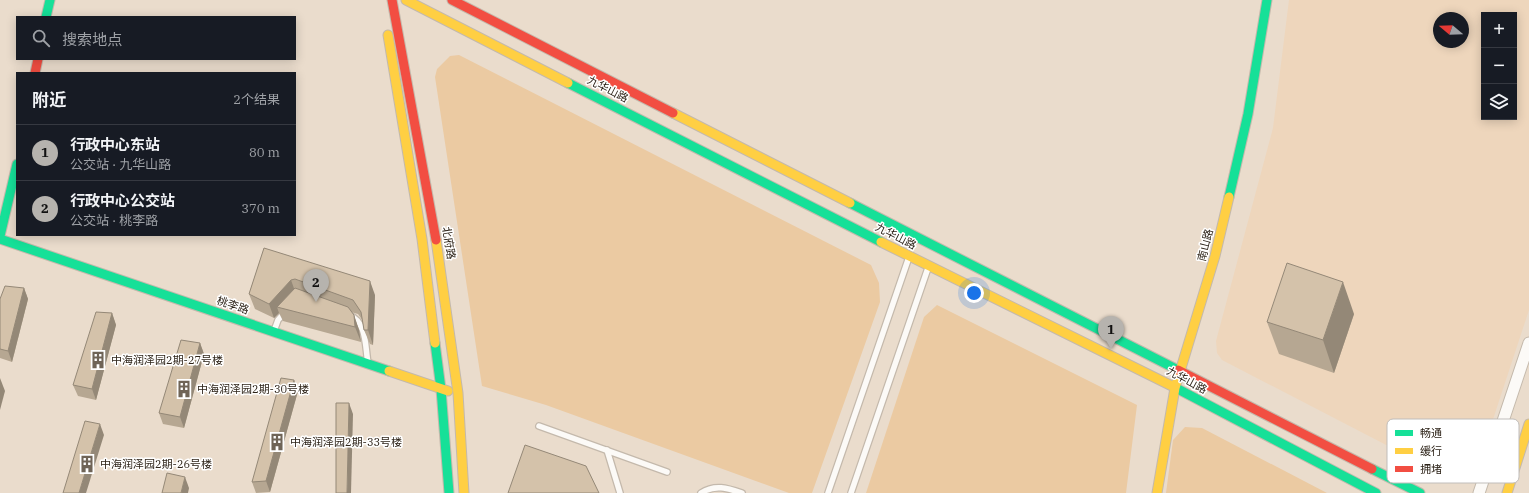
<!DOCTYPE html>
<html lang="zh">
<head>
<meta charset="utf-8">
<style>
	:root { --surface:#171b24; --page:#242831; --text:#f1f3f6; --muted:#9ea1a6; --line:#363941; --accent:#b6b3ae }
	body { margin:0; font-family:"IBM Plex Serif","Noto Sans SC",serif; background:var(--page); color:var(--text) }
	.controls { position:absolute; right:12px; top:12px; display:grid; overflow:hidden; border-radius:0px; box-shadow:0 2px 10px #0003 }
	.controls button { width:36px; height:36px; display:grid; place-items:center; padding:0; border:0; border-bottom:1px solid var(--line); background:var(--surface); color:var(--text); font:20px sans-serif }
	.compass { position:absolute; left:1433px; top:12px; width:36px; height:36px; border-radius:50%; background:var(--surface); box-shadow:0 2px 10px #0003; rotate:289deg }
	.you { position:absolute; left:974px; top:293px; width:14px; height:14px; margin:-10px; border:3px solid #fff; border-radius:50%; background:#1a73e8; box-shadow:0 0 0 6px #1a73e833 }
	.badge { display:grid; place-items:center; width:26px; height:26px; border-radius:50%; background:var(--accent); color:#111; font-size:13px; font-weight:700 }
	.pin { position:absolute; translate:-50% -33px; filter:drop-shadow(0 1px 2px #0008) }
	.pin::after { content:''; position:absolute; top:21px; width:14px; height:12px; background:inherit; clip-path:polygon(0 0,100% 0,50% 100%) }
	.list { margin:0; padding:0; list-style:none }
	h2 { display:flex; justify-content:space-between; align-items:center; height:52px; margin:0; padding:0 16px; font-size:17px }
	h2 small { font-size:13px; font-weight:400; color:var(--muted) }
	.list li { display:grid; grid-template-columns:26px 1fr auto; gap:12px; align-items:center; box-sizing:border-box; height:56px; padding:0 16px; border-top:1px solid var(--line) }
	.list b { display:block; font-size:15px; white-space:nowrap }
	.list p { margin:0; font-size:13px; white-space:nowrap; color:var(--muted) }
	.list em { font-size:13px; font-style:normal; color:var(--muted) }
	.icon { flex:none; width:22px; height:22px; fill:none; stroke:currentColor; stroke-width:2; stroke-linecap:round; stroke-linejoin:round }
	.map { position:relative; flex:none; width:1529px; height:493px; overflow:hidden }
	.search { position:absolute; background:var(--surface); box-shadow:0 2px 10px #0003; left:16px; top:16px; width:280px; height:44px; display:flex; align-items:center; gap:10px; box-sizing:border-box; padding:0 14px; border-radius:0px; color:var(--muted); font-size:15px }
	.panel { position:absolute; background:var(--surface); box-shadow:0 2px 10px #0003; left:16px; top:72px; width:280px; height:164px; border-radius:0px }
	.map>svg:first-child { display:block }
</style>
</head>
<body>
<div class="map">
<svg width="1529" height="493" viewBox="0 0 1529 493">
	<rect width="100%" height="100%" fill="#eadccc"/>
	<path fill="#eed6bc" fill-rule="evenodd" d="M1289,0H1529V310L1474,477L1457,481L1446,476L1222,360L1217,353L1216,341L1273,128ZM1484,15H1514V117H1484ZM1439,18H1463V42H1439Z"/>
	<g fill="#ebcaa2">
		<polygon points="459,55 871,265 879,283 880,302 812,493 789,493 546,405 482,386 435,77 437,69 450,56"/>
		<polygon points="937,305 1137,405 1126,493 866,493 924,317"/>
		<polygon points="1185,427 1202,428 1327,493 1166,493 1173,440"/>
	</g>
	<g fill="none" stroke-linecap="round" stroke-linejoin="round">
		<g stroke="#c4b9ac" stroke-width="8">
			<g id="lane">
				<path d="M349,315C367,322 365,346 368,363"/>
				<polyline points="274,331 278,320 286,311"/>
				<polyline points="539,426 667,472"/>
				<polyline points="607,450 620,493"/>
				<path d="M701,493C715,484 727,488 742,493"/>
				<polyline points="828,493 909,257"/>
				<polyline points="851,493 928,268"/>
			</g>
		</g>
		<g stroke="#c4b9ac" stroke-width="13">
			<polyline id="street" points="1479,493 1529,343"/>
		</g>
		<g stroke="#c4b9ac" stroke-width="11">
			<g id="fast">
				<polyline points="46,17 50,0"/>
				<polyline points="568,83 881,242"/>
				<polyline points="1229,197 1248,114 1267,0"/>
				<polyline points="850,203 1178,370"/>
				<polyline points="0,236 17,164"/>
				<polyline points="0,239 389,371"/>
				<polyline points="435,343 441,389 449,493"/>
				<polyline points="1174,387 1376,493"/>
				<polyline points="1372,469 1420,493"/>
			</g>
		</g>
		<g stroke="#c4b9ac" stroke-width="11">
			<g id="slow">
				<polyline points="406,0 568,83"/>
				<polyline points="388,35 422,239 435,343"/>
				<polyline points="673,113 850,203"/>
				<polyline points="436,240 458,393 464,493"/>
				<polyline points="881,242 1174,387"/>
				<polyline points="389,371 448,391"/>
				<polyline points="1157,493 1175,388 1215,256 1229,197"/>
				<polyline points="1507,493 1529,424"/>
			</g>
		</g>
		<g stroke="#c4b9ac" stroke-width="11">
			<g id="jam">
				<polyline points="392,0 436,240"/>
				<polyline points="452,0 673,113"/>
				<polyline points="35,73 38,59"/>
				<polyline points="1178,370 1372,469"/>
			</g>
		</g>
		<use href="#lane" stroke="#fcfaf7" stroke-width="5.5"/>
		<use href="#street" stroke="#fcfaf7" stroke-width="11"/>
		<use href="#fast" stroke="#16e098" stroke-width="9"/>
		<use href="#slow" stroke="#ffcf43" stroke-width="9"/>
		<use href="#jam" stroke="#f24e42" stroke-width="9"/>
	</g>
	<g fill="#b6a792">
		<polygon points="264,248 375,295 373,345 370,344 364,330 363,321 358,314 351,312 354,315 359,330 361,342 283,321 279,313 274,318 255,309 249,294"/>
		<polygon points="24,288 28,299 12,362 0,358 0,299"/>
		<polygon points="112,313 116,325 96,400 78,396 73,385"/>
		<polygon points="1354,314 1334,373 1279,354 1267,322"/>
		<polygon points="200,343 204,354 184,428 163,424 159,413"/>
		<polygon points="294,380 298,391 270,492 256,493 252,482"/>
	</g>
	<g fill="#948877">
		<polygon points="291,280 296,294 277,307 279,313 274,318 269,304"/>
		<polygon points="370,281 375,295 373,345 368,330"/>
		<polygon points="1343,282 1354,314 1334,373 1323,340"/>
		<polygon points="24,288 28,299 12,362 8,351"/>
		<polygon points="112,313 116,325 96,400 92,389"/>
		<polygon points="354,315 359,330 361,342 355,327"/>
		<polygon points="200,343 204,354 184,428 180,417"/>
		<polygon points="0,378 5,391 0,410"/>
		<polygon points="294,380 298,391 270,492 266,481"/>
		<polygon points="349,403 353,414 351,493 347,493"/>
		<polygon points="100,424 104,435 86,493 79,493"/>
		<polygon points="185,477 189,488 188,493 181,493"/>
	</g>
	<g fill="#d4c2aa" stroke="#948877">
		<polygon points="264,248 370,281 368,330 364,330 361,312 353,300 295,279 291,280 269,304 249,294"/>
		<polygon points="1287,263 1343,282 1323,340 1267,322"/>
		<polygon points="5,286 24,288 8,351 0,349 0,299"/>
		<polygon points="295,288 348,307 354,315 355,327 277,307"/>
		<polygon points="96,312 112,313 92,389 73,385"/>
		<polygon points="181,340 200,343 180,417 159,413"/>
		<polygon points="281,378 294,380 266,481 252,482"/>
		<polygon points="336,403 349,403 347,493 336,493"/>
		<polygon points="85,421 100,424 79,493 63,493"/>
		<polygon points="525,445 586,466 599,493 508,493"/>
		<polygon points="167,473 185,477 181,493 162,493"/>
	</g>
	<defs>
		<g id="building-bare" transform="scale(1.38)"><path d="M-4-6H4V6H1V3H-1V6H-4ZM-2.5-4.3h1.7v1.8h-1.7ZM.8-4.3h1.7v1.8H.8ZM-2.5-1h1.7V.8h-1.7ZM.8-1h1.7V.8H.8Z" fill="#6f6457" stroke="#fff" stroke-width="2.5" paint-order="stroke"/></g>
	</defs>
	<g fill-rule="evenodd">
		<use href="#building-bare" x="98" y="360"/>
		<use href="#building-bare" x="184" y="389"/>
		<use href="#building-bare" x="277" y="442"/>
		<use href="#building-bare" x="87" y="464"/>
	</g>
	<g text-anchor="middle" stroke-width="3" stroke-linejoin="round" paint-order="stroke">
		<g font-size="11" fill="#2d2318" stroke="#fff">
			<text transform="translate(608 89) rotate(27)" y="4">九华山路</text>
			<text transform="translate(896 236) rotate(27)" y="4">九华山路</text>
			<text transform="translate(449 243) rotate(81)" y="4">北府路</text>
			<text transform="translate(1205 245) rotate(-76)" y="4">南山路</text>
			<text transform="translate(233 305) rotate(19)" y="4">桃李路</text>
			<text transform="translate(1187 380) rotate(28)" y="4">九华山路</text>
		</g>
		<g font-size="11" fill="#2d2318" stroke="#fff" text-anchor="start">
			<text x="111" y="364">中海润泽园2期-27号楼</text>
			<text x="197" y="393">中海润泽园2期-30号楼</text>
			<text x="290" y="446">中海润泽园2期-33号楼</text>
			<text x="100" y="468">中海润泽园2期-26号楼</text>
		</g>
	</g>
	<rect x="1387" y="419" width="132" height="64" rx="6" fill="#fff" stroke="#c0bdba" stroke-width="1"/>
	<rect x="1395" y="430" width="18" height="6" fill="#16e098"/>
	<rect x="1395" y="448" width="18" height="6" fill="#ffcf43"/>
	<rect x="1395" y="466" width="18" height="6" fill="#f24e42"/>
	<g font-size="11" fill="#2d2318">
		<text x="1420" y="437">畅通</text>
		<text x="1420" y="455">缓行</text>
		<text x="1420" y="473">拥堵</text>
	</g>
</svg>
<div class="controls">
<button>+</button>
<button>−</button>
<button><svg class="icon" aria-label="layers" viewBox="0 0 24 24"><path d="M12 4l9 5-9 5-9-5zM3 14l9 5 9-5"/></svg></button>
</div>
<svg class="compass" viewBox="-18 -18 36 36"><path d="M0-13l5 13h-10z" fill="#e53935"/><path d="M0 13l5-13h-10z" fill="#9ea1a6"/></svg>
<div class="you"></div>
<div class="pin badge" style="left:1111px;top:349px">1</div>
<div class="pin badge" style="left:316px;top:302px">2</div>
<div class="search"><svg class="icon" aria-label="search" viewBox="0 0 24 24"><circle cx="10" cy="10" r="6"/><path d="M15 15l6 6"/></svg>搜索地点</div>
<section class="panel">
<h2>附近<small>2个结果</small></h2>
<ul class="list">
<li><span class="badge">1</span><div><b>行政中心东站</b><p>公交站 · 九华山路</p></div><em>80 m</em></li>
<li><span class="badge">2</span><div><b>行政中心公交站</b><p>公交站 · 桃李路</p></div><em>370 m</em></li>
</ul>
</section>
</div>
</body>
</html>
